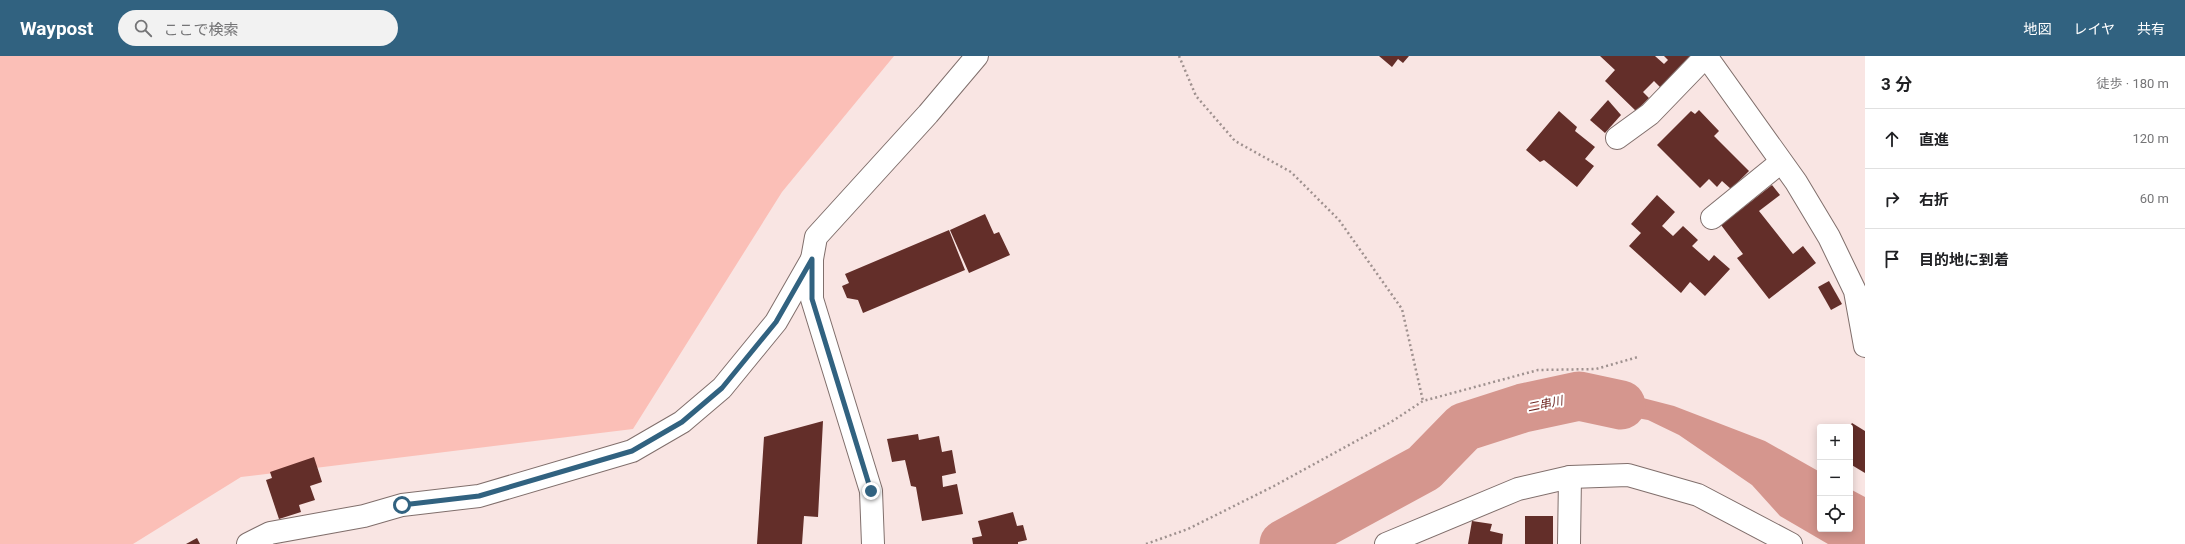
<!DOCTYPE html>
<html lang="ja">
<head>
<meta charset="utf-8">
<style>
	:root { --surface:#fff; --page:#f2f2f2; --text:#202124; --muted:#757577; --line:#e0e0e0; --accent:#316280 }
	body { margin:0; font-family:Roboto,"Noto Sans JP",sans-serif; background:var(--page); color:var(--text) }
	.controls { position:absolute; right:12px; bottom:12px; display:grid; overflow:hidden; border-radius:4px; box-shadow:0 2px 10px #0003 }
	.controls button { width:36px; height:36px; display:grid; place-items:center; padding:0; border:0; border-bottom:1px solid var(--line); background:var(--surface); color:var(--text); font:20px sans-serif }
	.stop { position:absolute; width:12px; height:12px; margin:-9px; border:3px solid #316280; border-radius:50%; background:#fff }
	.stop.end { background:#316280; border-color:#fff; box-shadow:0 1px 4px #0008 }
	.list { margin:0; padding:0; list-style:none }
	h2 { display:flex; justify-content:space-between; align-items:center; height:52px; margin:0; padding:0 16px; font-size:17px }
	h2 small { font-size:13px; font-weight:400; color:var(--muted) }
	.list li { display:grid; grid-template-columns:26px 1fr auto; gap:12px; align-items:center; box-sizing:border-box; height:60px; padding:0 16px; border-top:1px solid var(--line) }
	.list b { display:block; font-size:15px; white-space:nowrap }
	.list em { font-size:13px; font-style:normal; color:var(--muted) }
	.icon { flex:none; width:22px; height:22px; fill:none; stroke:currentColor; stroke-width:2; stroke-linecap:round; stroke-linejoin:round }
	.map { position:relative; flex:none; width:1865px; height:488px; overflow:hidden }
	header { display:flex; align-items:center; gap:24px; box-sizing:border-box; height:56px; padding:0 20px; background:var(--accent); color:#fff }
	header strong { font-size:19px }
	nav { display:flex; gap:22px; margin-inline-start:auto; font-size:14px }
	.search { width:280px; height:36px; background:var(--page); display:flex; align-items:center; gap:10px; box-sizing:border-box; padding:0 14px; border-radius:22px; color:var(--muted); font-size:15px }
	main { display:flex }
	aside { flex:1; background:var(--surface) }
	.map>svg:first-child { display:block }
</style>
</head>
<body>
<header>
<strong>Waypost</strong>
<div class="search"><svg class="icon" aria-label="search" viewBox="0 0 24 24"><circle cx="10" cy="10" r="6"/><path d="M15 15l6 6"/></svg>ここで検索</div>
<nav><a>地図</a><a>レイヤ</a><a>共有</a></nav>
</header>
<main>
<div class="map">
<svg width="1865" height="488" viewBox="0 0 1865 488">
	<rect width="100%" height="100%" fill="#f9e5e3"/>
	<polygon fill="#fbbfb7" points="0,0 894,0 782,136 633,373 241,421 133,488 0,488"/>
	<polygon fill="#d5968e" points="1608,335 1613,339 1643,342 1674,350 1765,385 1820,416 1820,473 1850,473 1850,433 1865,441 1865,488 1828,488 1780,460 1752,429 1679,379 1648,364 1615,358 1556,356 1556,340"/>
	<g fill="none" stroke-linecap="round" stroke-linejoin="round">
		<polyline stroke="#d5968e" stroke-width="49" points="1284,488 1424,412 1464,371 1523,352 1579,340 1621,349"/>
	</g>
	<g fill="#632e29">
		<polygon points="1379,0 1409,0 1403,7 1398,3 1392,11"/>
		<polygon points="1600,0 1655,0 1664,8 1668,4 1664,0 1690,0 1660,31 1654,25 1643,36 1649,42 1636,55 1605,25 1615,14"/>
		<polygon points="1608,44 1621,59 1605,77 1590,64"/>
		<polygon points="1699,54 1719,75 1714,80 1749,115 1731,133 1722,125 1717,131 1709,123 1700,132 1657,89 1691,55 1695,58"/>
		<polygon points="1559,55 1577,71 1575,75 1595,91 1585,103 1594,110 1577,131 1544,104 1540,106 1526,94"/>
		<polygon points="1772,129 1780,139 1759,155 1793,198 1803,190 1816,207 1769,243 1737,202 1743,198 1721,169"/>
		<polygon points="1657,139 1675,156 1662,170 1673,180 1683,170 1698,184 1692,190 1709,205 1714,199 1730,213 1705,240 1690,226 1681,237 1629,190 1641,177 1631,168"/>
		<polygon points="985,158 994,178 999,176 1010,199 969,217 950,174"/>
		<polygon points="949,174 965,214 863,257 858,244 847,242 842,230 849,227 845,218"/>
		<polygon points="1829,225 1842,248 1831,254 1818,231"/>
		<polygon points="823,365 818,461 804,460 802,488 757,488 764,381"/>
		<polygon points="1852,367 1865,375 1865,417 1850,408 1849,371"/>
		<polygon points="918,378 919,384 939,380 942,396 952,394 956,417 942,420 943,431 957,428 963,458 922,465 916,431 911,430 905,404 892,406 887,383"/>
		<polygon points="314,401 322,426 310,430 315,444 299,449 301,456 279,463 266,424 272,422 270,416"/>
		<polygon points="1013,456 1017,470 1023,469 1027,484 1018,486 1018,488 973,488 972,482 982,480 978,465"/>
		<rect x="1525" y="460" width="28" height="28"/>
		<polygon points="1472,465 1492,468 1490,475 1503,478 1502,488 1468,488"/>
		<polygon points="197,482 200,488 186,488"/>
	</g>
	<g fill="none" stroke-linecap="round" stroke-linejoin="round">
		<g stroke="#806f6c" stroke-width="24">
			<g id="minor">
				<polyline points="1706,0 1796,126 1829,181 1855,235 1865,290"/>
				<polyline points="1617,82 1650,58 1706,0"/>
				<polyline points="1712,162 1781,106"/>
				<polyline points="248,488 270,477 364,460 402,449 479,440 632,395 682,366 722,332 776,266 812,203"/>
				<polyline points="873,488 871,435 812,243 812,203 816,181 928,58 977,0"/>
				<polyline points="1386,488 1518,433 1570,421 1628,419 1698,439 1791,488"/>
				<polyline points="1569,488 1570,421"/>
			</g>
		</g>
		<g stroke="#9f918f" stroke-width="2.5" stroke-dasharray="2 3" stroke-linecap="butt">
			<polyline points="1179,0 1196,40 1235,85 1291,116 1339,164 1402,253 1423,345"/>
			<polyline points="1146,488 1188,473 1274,430 1391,366 1423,345 1538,314 1596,313 1638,301"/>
		</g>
		<use href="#minor" stroke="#fff" stroke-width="22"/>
	</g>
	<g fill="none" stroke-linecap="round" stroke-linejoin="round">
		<polyline stroke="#316280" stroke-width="5" points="402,449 479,440 632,395 682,366 722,332 776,266 812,203 812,243 871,435"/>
	</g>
	<g text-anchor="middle" stroke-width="4" stroke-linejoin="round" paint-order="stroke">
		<g font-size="12" font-style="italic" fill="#6b201b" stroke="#fff">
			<text transform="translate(1545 348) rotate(-12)" y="4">二串川</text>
		</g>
	</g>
</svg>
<div class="controls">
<button>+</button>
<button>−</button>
<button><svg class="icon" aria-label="locate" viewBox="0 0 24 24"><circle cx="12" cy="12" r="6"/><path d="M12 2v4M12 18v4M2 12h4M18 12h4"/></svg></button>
</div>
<div class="stop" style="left:402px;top:449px"></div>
<div class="stop end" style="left:871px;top:435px"></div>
</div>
<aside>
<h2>3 分<small>徒歩 · 180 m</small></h2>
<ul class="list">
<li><svg class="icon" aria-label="ahead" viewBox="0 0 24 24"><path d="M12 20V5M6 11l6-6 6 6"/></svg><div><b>直進</b></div><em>120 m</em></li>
<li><svg class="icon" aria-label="right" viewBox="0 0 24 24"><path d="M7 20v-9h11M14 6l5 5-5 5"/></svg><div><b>右折</b></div><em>60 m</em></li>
<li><svg class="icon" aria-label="arrive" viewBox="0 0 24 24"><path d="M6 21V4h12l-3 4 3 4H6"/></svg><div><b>目的地に到着</b></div></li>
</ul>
</aside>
</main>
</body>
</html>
